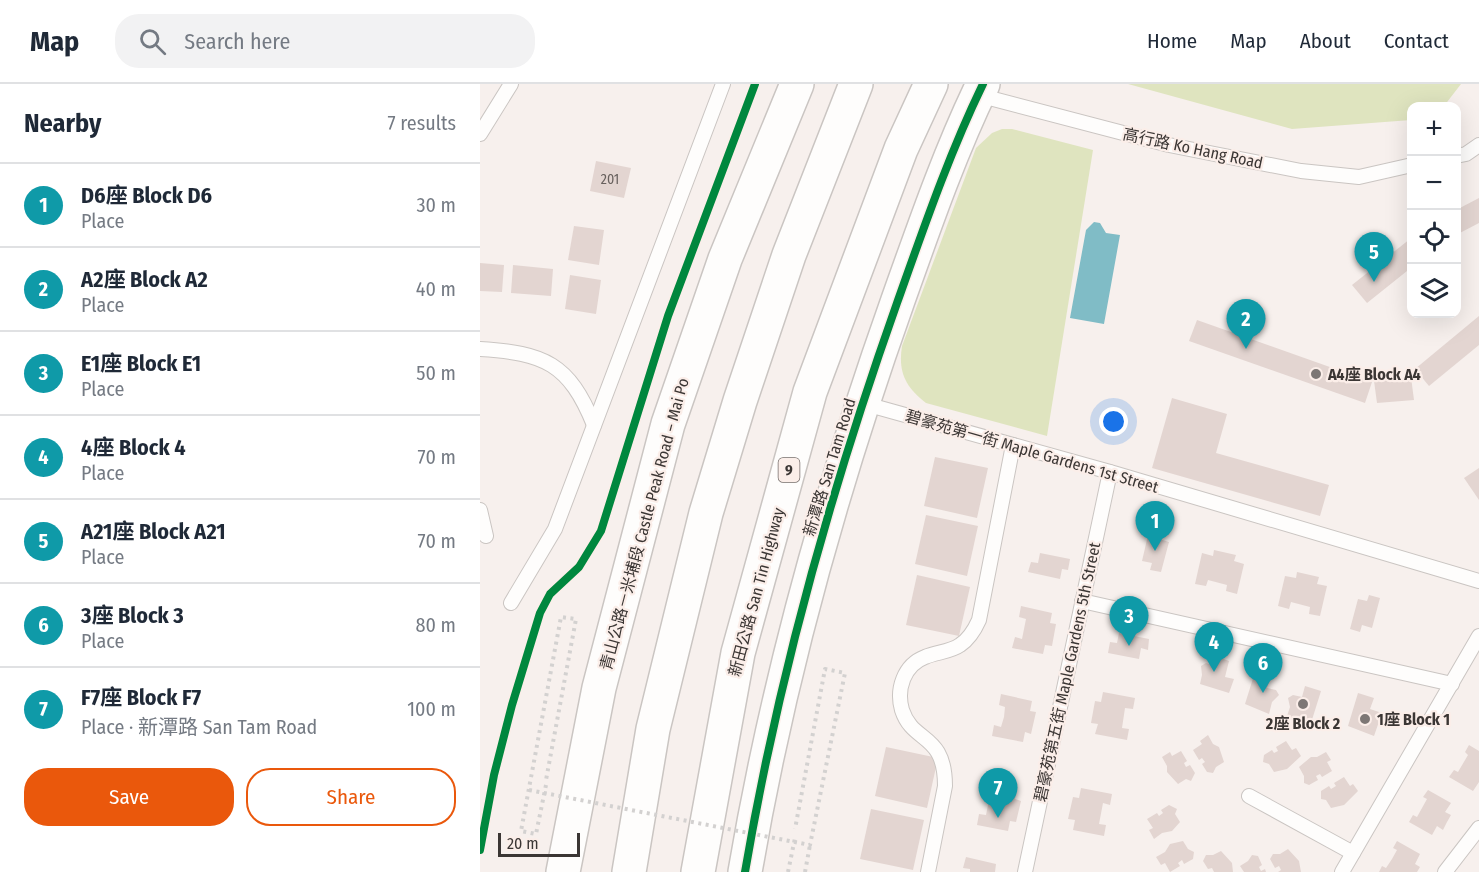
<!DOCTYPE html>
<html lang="en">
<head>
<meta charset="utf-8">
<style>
	:root { --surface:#fff; --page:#f2f2f3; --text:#1f2937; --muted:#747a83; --line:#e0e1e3; --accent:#ea580c }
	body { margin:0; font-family:"Fira Sans Condensed","Noto Sans TC",sans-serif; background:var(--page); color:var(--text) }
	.controls { position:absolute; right:18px; top:18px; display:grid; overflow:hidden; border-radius:12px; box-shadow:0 6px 24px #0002 }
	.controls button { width:54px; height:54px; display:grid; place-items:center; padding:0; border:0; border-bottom:2px solid var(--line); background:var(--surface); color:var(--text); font:30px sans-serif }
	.scale { position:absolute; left:18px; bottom:15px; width:82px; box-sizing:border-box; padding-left:6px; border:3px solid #3b3634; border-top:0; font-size:16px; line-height:21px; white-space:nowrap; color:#3b3634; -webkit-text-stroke:4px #fbeee9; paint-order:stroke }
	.you { position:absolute; left:634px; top:338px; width:21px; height:21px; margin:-15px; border:4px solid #fff; border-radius:50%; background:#1a73e8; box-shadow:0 0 0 9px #1a73e833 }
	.badge { display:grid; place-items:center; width:39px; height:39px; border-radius:50%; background:var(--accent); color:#fff; font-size:20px; font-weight:700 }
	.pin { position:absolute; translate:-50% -50px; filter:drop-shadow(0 2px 3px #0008) }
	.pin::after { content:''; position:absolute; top:32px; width:21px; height:18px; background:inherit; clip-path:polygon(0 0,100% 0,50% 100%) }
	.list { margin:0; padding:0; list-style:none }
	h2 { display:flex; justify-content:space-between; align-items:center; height:78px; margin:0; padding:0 24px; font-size:26px }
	h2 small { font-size:20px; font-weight:400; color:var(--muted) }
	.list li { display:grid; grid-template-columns:39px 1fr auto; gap:18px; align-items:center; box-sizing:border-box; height:84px; padding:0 24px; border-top:2px solid var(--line) }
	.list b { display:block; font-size:22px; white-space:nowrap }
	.list p { margin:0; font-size:20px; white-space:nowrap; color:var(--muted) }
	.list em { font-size:20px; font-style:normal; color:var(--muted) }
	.actions { display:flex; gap:12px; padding:18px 24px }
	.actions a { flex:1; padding:14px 0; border:2px solid var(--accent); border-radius:24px; text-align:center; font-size:21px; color:var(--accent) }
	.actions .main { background:var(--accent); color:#fff }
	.icon { flex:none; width:33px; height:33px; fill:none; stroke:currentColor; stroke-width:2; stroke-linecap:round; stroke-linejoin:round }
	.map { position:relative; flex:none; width:999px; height:788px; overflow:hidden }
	header { display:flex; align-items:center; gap:36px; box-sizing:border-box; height:84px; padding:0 30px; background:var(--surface); border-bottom:2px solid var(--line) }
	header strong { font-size:28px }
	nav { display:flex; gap:33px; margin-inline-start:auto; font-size:21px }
	.search { width:420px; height:54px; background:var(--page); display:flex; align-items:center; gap:15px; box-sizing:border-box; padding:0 21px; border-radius:24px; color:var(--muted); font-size:22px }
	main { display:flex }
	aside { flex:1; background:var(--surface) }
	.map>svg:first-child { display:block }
</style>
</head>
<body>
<header>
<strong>Map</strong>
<div class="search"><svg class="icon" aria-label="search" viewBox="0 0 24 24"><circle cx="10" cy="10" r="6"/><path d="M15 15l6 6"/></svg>Search here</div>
<nav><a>Home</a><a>Map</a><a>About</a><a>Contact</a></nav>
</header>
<main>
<aside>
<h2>Nearby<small>7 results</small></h2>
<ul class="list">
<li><span class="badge" style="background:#0f9aa8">1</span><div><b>D6座 Block D6</b><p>Place</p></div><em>30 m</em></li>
<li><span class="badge" style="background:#0f9aa8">2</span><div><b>A2座 Block A2</b><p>Place</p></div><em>40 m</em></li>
<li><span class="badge" style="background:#0f9aa8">3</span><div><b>E1座 Block E1</b><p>Place</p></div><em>50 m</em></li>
<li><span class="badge" style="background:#0f9aa8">4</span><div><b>4座 Block 4</b><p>Place</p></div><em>70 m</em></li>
<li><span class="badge" style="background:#0f9aa8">5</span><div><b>A21座 Block A21</b><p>Place</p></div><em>70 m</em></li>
<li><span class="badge" style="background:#0f9aa8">6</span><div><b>3座 Block 3</b><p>Place</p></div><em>80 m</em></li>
<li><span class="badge" style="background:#0f9aa8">7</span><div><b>F7座 Block F7</b><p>Place · 新潭路 San Tam Road</p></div><em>100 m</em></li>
</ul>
<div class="actions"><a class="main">Save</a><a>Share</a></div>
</aside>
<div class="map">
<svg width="999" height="788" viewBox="0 0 999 788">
	<rect width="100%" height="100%" fill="#f7f0ed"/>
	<g fill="#dfe4bf">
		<polygon points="648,0 981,0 964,22 932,22 931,36 812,45"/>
		<path d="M522,45H532L613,66L567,352L446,319C425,303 418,288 422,262L496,64L512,49Z"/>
	</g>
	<polygon fill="#80bcc6" points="614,138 620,139 626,149 640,151 624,240 590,234 606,146"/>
	<g fill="#e3d5d1">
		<polygon points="116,77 151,84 144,114 110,107"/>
		<polygon points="999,114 999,139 976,151 976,126"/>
		<polygon points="94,142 124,146 119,181 88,176"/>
		<polygon points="930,155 932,183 887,219 872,201"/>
		<polygon points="0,179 24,181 22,208 0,207"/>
		<polygon points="33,181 73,185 71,212 31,209"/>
		<polygon points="90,191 121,196 116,230 85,225"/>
		<polygon points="999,232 999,261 949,302 935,285"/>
		<polygon points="717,236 892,298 885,319 709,257"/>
		<polygon points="931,293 934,316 897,319 894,297"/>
		<polygon points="692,314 747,330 736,369 849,401 840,432 672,384"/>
		<polygon points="455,373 508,384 497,434 444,422"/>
		<polygon points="999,384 999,416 984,394"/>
		<polygon points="446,431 498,442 487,492 435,480"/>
		<polygon points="669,447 680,449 679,455 689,458 681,488 670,486 672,479 662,477"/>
		<polygon points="734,466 756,471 754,477 764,480 757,510 746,507 747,501 728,496 726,502 715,500 722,469 733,472"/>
		<polygon points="560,469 590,475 588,486 582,485 580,495 548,488 551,478 558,479"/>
		<polygon points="817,488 839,493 837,500 847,502 840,532 829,530 830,523 811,518 809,525 798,522 805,492 816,494"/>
		<polygon points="437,491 490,503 479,552 426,541"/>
		<polygon points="889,511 900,514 892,544 882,541 880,548 870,545 878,515 887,517"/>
		<polygon points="541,522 572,529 570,539 576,540 572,562 565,561 563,570 532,564 535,553 542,555 546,535 539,533"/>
		<polygon points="639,549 669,555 668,566 661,564 659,575 628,569 630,558 637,559"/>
		<polygon points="735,572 749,577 745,593 754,595 749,609 720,600 722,591 721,582 726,579 732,581"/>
		<polygon points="775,588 791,592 787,604 796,606 799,611 792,618 789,630 765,620"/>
		<polygon points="825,602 841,607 831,639 806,635 810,623 808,614 813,611 822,613"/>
		<polygon points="623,608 655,614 653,625 645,624 642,644 649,645 647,656 615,650 618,640 611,639 615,617 621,618"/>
		<polygon points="878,609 894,614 890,625 902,629 894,652 868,642"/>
		<polygon points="521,610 552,617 550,627 556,628 551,650 545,648 543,658 512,652 514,641 521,643 524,633 525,623 519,621"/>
		<polygon points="728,651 733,660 739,663 744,678 736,683 733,689 727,688 722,680 725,678 722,674 719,676 713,666 722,660 720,657"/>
		<polygon points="806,657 812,666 816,664 821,672 807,685 794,688 789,680 783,678 784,671 792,666 794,669 798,667 796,663"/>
		<polygon points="989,661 999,667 999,698 993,707 969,693 974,686 978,688 988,671 985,668"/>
		<polygon points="406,663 458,674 447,724 395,712"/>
		<polygon points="701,667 707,677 704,679 706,683 710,681 715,689 711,697 706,695 698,700 687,688 687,682 682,673 690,668 692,672"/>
		<polygon points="846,668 851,676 847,678 852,687 842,693 840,690 836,692 838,696 829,701 824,699 824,692 819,683 831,673 837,673"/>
		<polygon points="864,693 870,702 873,700 878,707 864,721 851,724 846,716 841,715 841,707 849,702 851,705 856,702 854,699"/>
		<polygon points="506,699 537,705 535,715 541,717 536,738 530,737 528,747 497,741 499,730 506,731 510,711 503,710"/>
		<polygon points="601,704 632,710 630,721 623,719 619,740 626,741 624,752 593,746 595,736 588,735 593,713 599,714"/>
		<polygon points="948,706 971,719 965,728 971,731 967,738 963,746 957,742 952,751 929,738 933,731 937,733 947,715 943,713"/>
		<polygon points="689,721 697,725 695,730 700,738 692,747 682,749 674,755 669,746 673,744 667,735 677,729 679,732 683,729 681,726"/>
		<polygon points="391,725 444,736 433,786 380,775"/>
		<polygon points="703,757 708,765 714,768 713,775 704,780 702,776 698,779 700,782 690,788 685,779 681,781 676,773 685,768 690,760"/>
		<polygon points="917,757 940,770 935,780 940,783 937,788 899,788 902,782 906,784 912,775 917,766 913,764"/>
		<polygon points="808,765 819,777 821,788 798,788 801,786 799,782 795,784 790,775 793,770 800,770"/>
		<polygon points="741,767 752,779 753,788 734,788 732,784 728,785 723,777 726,771 733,771"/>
		<polygon points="772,771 778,772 782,781 779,783 781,787 785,785 786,788 764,788 760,782 768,777"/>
		<polygon points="486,773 516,780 515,788 490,788 490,785 483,784"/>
	</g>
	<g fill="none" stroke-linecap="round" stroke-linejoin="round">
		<g stroke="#cac5c2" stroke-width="16">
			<g id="service">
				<polyline points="498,11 689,61 821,87 879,93 932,81"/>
				<polyline points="0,50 31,0"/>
				<polyline points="976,72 986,70 999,61"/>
				<path d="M0,265C64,269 89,279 114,341"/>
				<polyline points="382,319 630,388 999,497"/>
				<polyline points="0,426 6,452"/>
				<polyline points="602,517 972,600"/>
				<polyline points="31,519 75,445 243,0"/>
				<polyline points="769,712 873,769"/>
				<path d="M448,788L465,702C465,648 433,660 422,626C416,605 424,581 445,573C457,568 470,568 480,561C489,555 495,545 499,536L533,361"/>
				<polyline points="545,788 630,388"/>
				<polyline points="862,788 999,552"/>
				<polyline points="965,788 999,744"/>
			</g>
		</g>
		<g stroke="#cac5c2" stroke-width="36">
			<path id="tertiary" d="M265,788C298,594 351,405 417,219C443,146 469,70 503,0"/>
		</g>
		<g stroke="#cac5c2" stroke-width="36">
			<polyline id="secondary" points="83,788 119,604 188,340 245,175 317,0"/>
		</g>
		<g stroke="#cac5c2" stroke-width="36">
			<g id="motorway">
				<polyline points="149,788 173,645 226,429 260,317 309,171 376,0"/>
				<polyline points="218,788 258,569 330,308 421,65 451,0"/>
			</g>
		</g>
		<g stroke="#d3d1d0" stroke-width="4" stroke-dasharray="3 4.5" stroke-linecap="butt">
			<polyline points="66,701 56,750 41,747 81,533 96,535 66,696"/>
			<polyline points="308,788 315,754"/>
			<polyline points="325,788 330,761"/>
		</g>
		<use href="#service" stroke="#fefdfc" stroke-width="14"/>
		<use href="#tertiary" stroke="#fefdfc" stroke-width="33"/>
		<use href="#secondary" stroke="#fefdfc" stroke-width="33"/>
		<use href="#motorway" stroke="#fefdfc" stroke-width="33"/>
		<polyline stroke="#d3d1d0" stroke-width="4" stroke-dasharray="3 4.5" stroke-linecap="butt" points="49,706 330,761 365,589 345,585 315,745"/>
		<g stroke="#fbeee9" stroke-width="11">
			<g id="cycleway">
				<polyline points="0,766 14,691 32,621 60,529 70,510 99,483 121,447 188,232 275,0"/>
				<path d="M265,788C298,594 351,405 417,219C443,146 469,70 503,0"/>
			</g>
		</g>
		<use href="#cycleway" stroke="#00873e" stroke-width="8"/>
	</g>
	<g fill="#7d7775" stroke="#fbeee9" stroke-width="2">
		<circle cx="836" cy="290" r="6"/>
		<circle cx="823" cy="620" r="6"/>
		<circle cx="885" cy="635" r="6"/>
	</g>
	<g text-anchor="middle" stroke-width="4.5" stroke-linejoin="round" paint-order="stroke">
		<g font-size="14" fill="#67605d">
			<text x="130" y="100">201</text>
		</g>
		<rect fill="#fbeee9" stroke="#756d6a" stroke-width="1.5" x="298.5" y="374" width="21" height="24" rx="4.5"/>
		<g font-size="15" font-weight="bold" fill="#3b3634">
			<text x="309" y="391">9</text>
		</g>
		<g font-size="16" fill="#3b3634" stroke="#fbeee9">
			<text transform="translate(713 64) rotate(12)" y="6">高行路 Ko Hang Road</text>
			<text transform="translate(552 367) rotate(16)" y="6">碧豪苑第一街 Maple Gardens 1st Street</text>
			<text transform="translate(349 383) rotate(-73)" y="6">新潭路 San Tam Road</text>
			<text transform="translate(164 440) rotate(-75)" y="6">青山公路－米埔段 Castle Peak Road – Mai Po</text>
			<text transform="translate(276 508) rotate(-75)" y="6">新田公路 San Tin Highway</text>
			<text transform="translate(587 588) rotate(-78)" y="6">碧豪苑第五街 Maple Gardens 5th Street</text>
		</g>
		<g font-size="16" font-weight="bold" fill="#3b3634" stroke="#fbeee9" text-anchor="start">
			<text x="848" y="296">A4座 Block A4</text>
			<text x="897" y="641">1座 Block 1</text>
			<text x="823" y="645" text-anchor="middle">2座 Block 2</text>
		</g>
	</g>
</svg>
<div class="controls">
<button>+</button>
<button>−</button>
<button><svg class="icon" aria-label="locate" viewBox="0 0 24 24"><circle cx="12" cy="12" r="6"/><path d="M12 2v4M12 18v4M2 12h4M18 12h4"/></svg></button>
<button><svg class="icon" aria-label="layers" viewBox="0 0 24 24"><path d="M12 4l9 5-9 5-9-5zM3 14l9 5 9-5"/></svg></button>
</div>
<div class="scale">20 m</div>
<div class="you"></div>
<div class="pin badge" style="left:675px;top:467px;background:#0f9aa8">1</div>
<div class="pin badge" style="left:766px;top:265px;background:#0f9aa8">2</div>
<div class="pin badge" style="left:649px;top:562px;background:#0f9aa8">3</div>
<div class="pin badge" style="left:734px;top:588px;background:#0f9aa8">4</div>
<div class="pin badge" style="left:894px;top:198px;background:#0f9aa8">5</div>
<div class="pin badge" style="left:783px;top:609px;background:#0f9aa8">6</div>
<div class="pin badge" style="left:518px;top:734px;background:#0f9aa8">7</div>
</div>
</main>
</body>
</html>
